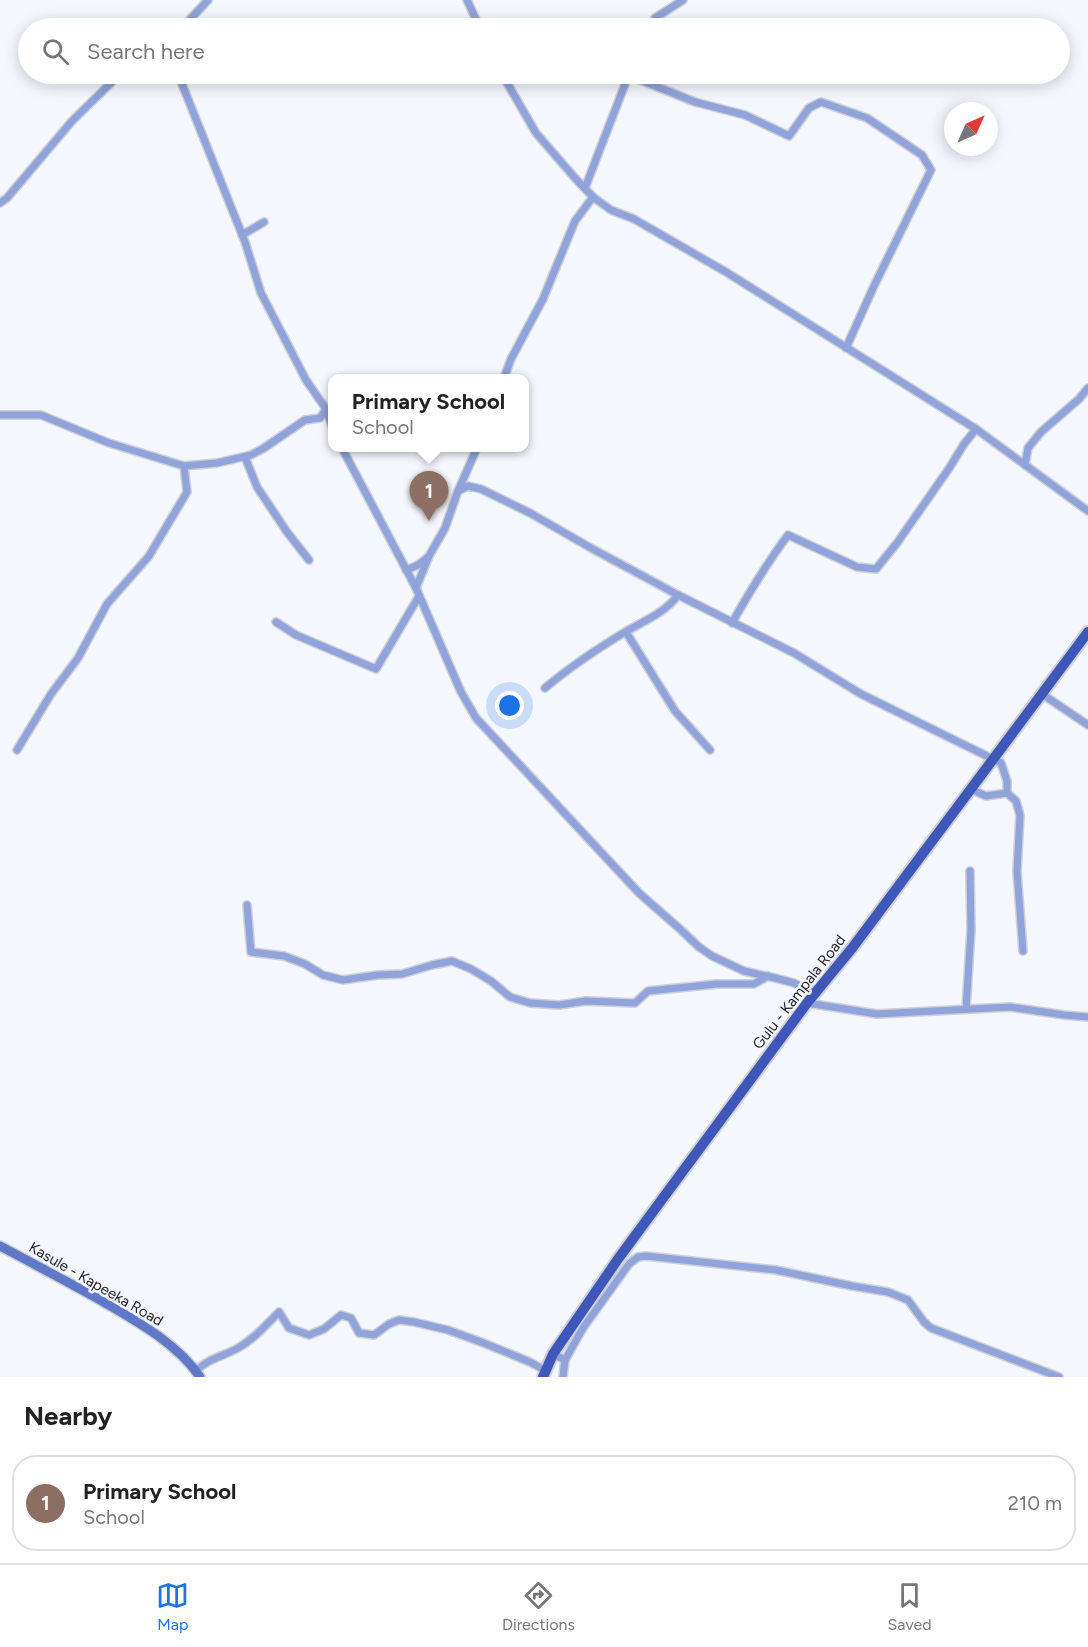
<!DOCTYPE html>
<html lang="en">
<head>
<meta charset="utf-8">
<style>
	:root { --surface:#fff; --page:#f6f6f6; --text:#222; --muted:#767676; --line:#e0e0e0; --accent:#1a73e8 }
	body { margin:0; font-family:Figtree,sans-serif; background:var(--page); color:var(--text) }
	.compass { position:absolute; left:944px; top:102px; width:54px; height:54px; border-radius:50%; background:var(--surface); box-shadow:0 3px 15px #0003; rotate:45deg }
	.you { position:absolute; left:510px; top:706px; width:21px; height:21px; margin:-15px; border:4px solid #fff; border-radius:50%; background:#1a73e8; box-shadow:0 0 0 9px #1a73e833 }
	.badge { display:grid; place-items:center; width:39px; height:39px; border-radius:50%; background:var(--accent); color:#fff; font-size:20px; font-weight:700 }
	.pin { position:absolute; translate:-50% -50px; filter:drop-shadow(0 2px 3px #0008) }
	.pin::after { content:''; position:absolute; top:32px; width:21px; height:18px; background:inherit; clip-path:polygon(0 0,100% 0,50% 100%) }
	.popup { position:absolute; left:328px; top:374px; width:201px; height:78px; box-sizing:border-box; display:grid; place-content:center; border-radius:12px; background:var(--surface); filter:drop-shadow(0 2px 4px #0005); font-size:20px; white-space:nowrap; color:var(--muted) }
	.popup b { font-size:22px; color:var(--text) }
	.popup::after { content:''; position:absolute; left:50%; top:100%; margin-left:-12px; border:12px solid transparent; border-top-color:var(--surface) }
	.list { margin:0; padding:0; list-style:none }
	h2 { display:flex; justify-content:space-between; align-items:center; height:78px; margin:0; padding:0 24px; font-size:26px }
	h2 small { font-size:20px; font-weight:400; color:var(--muted) }
	.list li { display:grid; grid-template-columns:39px 1fr auto; gap:18px; align-items:center; box-sizing:border-box; height:96px; margin:0 12px 12px; padding:0 12px; border:2px solid var(--line); border-radius:24px }
	.list b { display:block; font-size:22px; white-space:nowrap }
	.list p { margin:0; font-size:20px; white-space:nowrap; color:var(--muted) }
	.list em { font-size:20px; font-style:normal; color:var(--muted) }
	.icon { flex:none; width:33px; height:33px; fill:none; stroke:currentColor; stroke-width:2; stroke-linecap:round; stroke-linejoin:round }
	.map { position:relative; flex:none; width:1088px; height:1377px; overflow:hidden }
	.search { position:absolute; background:var(--surface); box-shadow:0 3px 15px #0003; left:18px; right:18px; top:18px; height:66px; display:flex; align-items:center; gap:15px; box-sizing:border-box; padding:0 21px; border-radius:33px; color:var(--muted); font-size:22px }
	.sheet { height:186px; background:var(--surface) }
	nav { display:flex; justify-content:space-around; align-items:center; box-sizing:border-box; height:84px; border-top:2px solid var(--line); background:var(--surface); font-size:16px; color:var(--muted) }
	nav a { display:grid; justify-items:center; gap:3px }
	nav .on { color:var(--accent) }
	.map>svg:first-child { display:block }
</style>
</head>
<body>
<div class="map">
<svg width="1088" height="1377" viewBox="0 0 1088 1377">
	<rect width="100%" height="100%" fill="#f5f7fe"/>
	<g fill="none" stroke-linecap="round" stroke-linejoin="round">
		<g stroke="#ced0d7" stroke-width="10">
			<g id="street">
				<polyline points="467,0 480,28"/>
				<polyline points="182,28 208,0"/>
				<polyline points="649,28 655,18 683,0"/>
				<polyline points="178,74 245,242 261,293 306,380 326,409 333,429"/>
				<polyline points="502,74 536,133 575,178 593,197 611,210 634,219 726,272 976,429 1088,511"/>
				<polyline points="628,75 695,102 745,115 789,136 809,108 821,102 867,118 922,155 931,170 874,286 846,348"/>
				<polyline points="585,188 629,74"/>
				<polyline points="0,203 7,198 72,121 112,82 115,74"/>
				<polyline points="242,235 264,222"/>
				<polyline points="504,378 511,359 543,299 575,221 593,197"/>
				<polyline points="0,415 41,415 109,443 184,466"/>
				<polyline points="342,448 416,588 461,692 476,718 639,893 680,929 699,947 712,956 744,971 775,978 794,983 814,993"/>
				<polyline points="245,457 257,487 287,532 309,560"/>
				<polyline points="1025,465 1028,448 1041,432 1079,399 1088,388"/>
				<polyline points="458,491 477,448"/>
				<polyline points="406,570 418,565 427,558"/>
				<path d="M416,588L429,556L445,528L458,491L468,486L481,489L530,513L591,548L678,595C665,613 644,621 625,632C597,649 570,667 545,688"/>
				<polyline points="678,595 794,653 861,694 1001,763 1007,781 1007,793 1016,801 1020,815 1017,871 1023,951"/>
				<polyline points="276,622 296,635 376,669 419,596"/>
				<path d="M732,623C749,593 767,563 788,535L857,567L876,569L897,543L950,467L964,444L976,429"/>
				<polyline points="626,632 675,711 710,750"/>
				<polyline points="1042,694 1088,725"/>
				<polyline points="17,750 51,694 78,658 107,604 149,556 187,492 184,466 217,463 251,455 264,448 305,420 320,418 326,409"/>
				<polyline points="970,789 986,796 1007,793"/>
				<polyline points="247,905 251,952 284,956 305,964 323,975 343,980 378,975 402,974 432,965 452,961 471,969 491,981 510,997 530,1003 559,1005 586,1001 635,1003 648,991 717,984 754,984 768,976"/>
				<polyline points="807,1003 877,1014 1010,1007 1064,1015 1088,1017"/>
				<polyline points="966,1009 971,930 970,871"/>
				<polyline points="553,1354 565,1360 563,1377"/>
				<polyline points="565,1360 583,1328 629,1264 638,1257 646,1256 776,1270 852,1286 888,1292 908,1300 924,1322 931,1328 1059,1377"/>
				<path d="M196,1371C207,1359 224,1356 238,1348C254,1339 266,1325 279,1312L289,1328L309,1335L324,1329L341,1315L351,1318L359,1333L374,1335L389,1324L399,1320L414,1322L448,1330L481,1342L530,1362L546,1371"/>
			</g>
		</g>
		<g stroke="#ced0d7" stroke-width="12">
			<path id="secondary" d="M0,1246C34,1264 68,1282 102,1301C136,1321 177,1343 200,1377"/>
		</g>
		<g stroke="#ced0d7" stroke-width="14">
			<polyline id="primary" points="543,1377 553,1354 618,1259 807,1003 853,947 1088,632"/>
		</g>
		<use href="#street" stroke="#90a3da" stroke-width="7"/>
		<use href="#secondary" stroke="#6078c8" stroke-width="9"/>
		<use href="#primary" stroke="#3f57b9" stroke-width="10"/>
	</g>
	<g text-anchor="middle" stroke-width="5" stroke-linejoin="round" paint-order="stroke">
		<g font-size="15" fill="#1f2024" stroke="#f5f7fe">
			<text transform="translate(799 992) rotate(-52)" y="5">Gulu - Kampala Road</text>
			<text transform="translate(96 1284) rotate(30)" y="5">Kasule - Kapeeka Road</text>
		</g>
	</g>
</svg>
<svg class="compass" viewBox="-18 -18 36 36"><path d="M0-13l5 13h-10z" fill="#e53935"/><path d="M0 13l5-13h-10z" fill="#767676"/></svg>
<div class="you"></div>
<div class="pin badge" style="left:429px;top:521px;background:#8d6e63">1</div>
<div class="popup"><b>Primary School</b>School</div>
<div class="search"><svg class="icon" aria-label="search" viewBox="0 0 24 24"><circle cx="10" cy="10" r="6"/><path d="M15 15l6 6"/></svg>Search here</div>
</div>
<section class="sheet">
<h2>Nearby<small></small></h2>
<ul class="list">
<li><span class="badge" style="background:#8d6e63">1</span><div><b>Primary School</b><p>School</p></div><em>210 m</em></li>
</ul>
</section>
<nav>
<a class="on"><svg class="icon" aria-label="map" viewBox="0 0 24 24"><path d="M3 6l6-2 6 2 6-2v14l-6 2-6-2-6 2zM9 4v14M15 6v14"/></svg>Map</a>
<a><svg class="icon" aria-label="directions" viewBox="0 0 24 24"><path d="M12 3l9 9-9 9-9-9zM9 14v-3h6M13 9l2 2-2 2"/></svg>Directions</a>
<a><svg class="icon" aria-label="saved" viewBox="0 0 24 24"><path d="M7 4h10v16l-5-4-5 4z"/></svg>Saved</a>
</nav>
</body>
</html>
